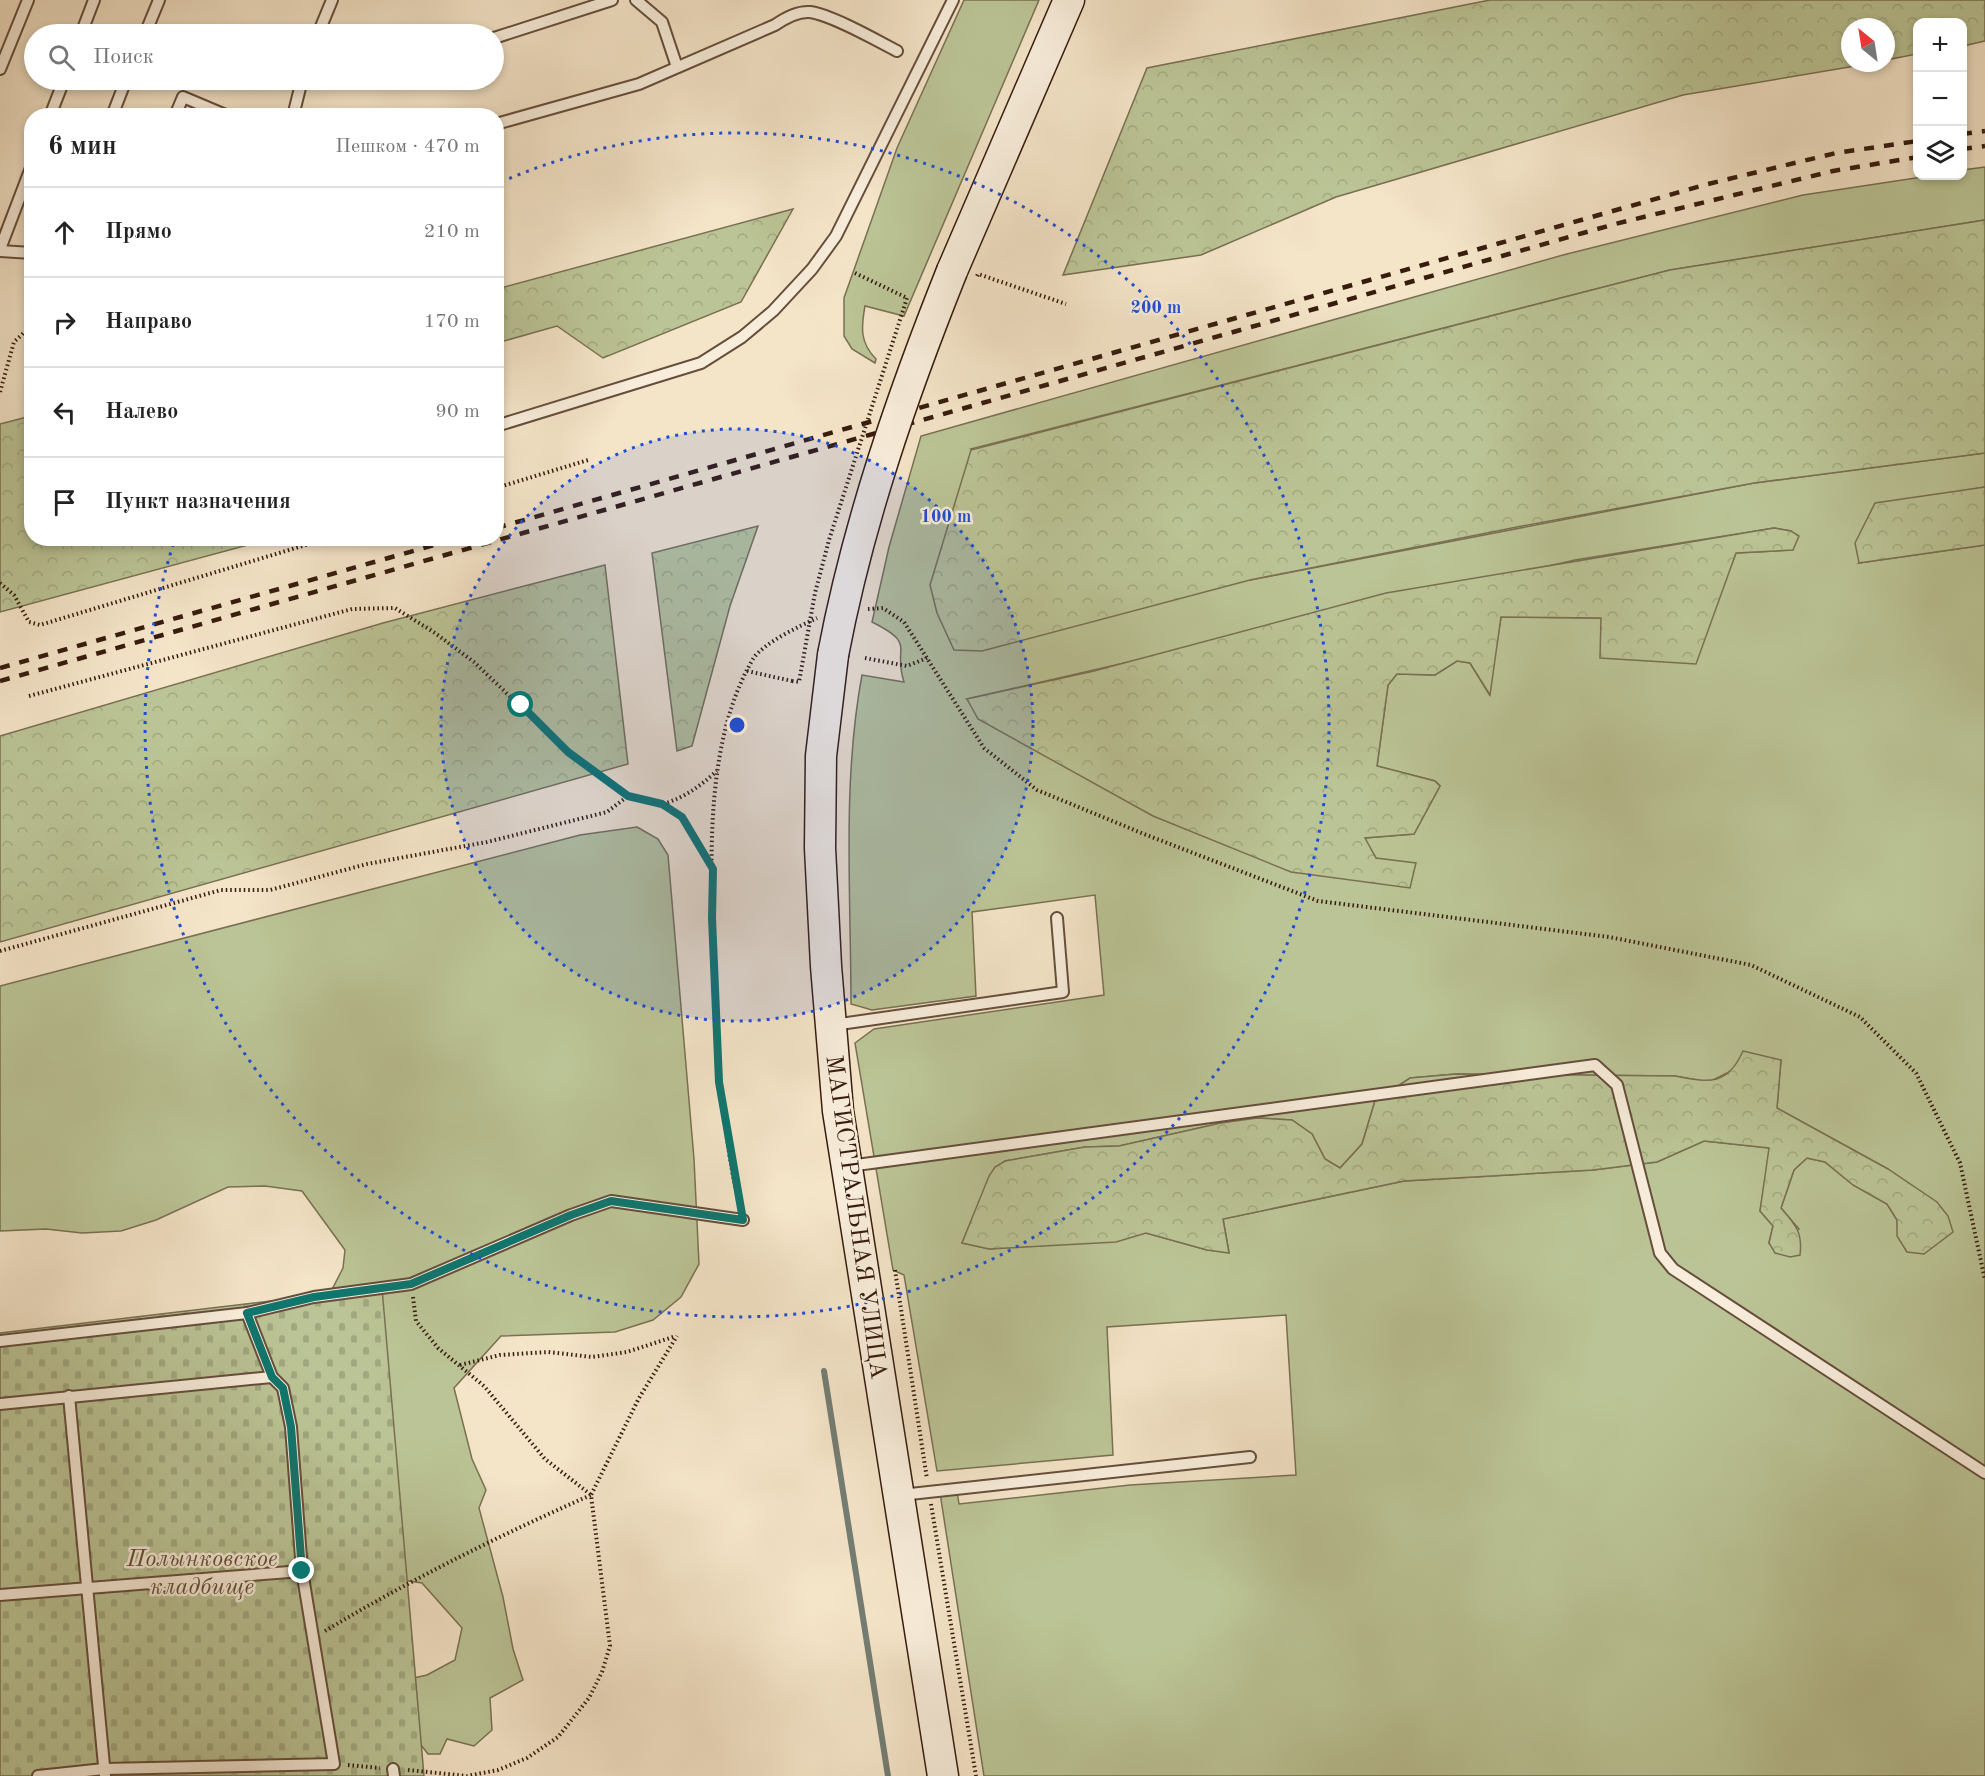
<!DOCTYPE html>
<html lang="ru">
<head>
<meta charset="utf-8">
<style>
	:root { --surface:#fff; --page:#f2f2f2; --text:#222; --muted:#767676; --line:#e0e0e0 }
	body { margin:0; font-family:"Old Standard TT",serif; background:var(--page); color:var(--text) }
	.controls { position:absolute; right:18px; top:18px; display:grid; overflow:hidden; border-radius:12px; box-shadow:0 3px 9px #0003 }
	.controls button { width:54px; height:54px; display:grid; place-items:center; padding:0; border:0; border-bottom:2px solid var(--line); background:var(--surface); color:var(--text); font:30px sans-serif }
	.compass { position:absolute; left:1841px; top:18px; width:54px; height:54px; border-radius:50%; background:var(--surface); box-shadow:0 3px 9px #0003; rotate:330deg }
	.stop { position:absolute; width:18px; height:18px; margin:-14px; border:4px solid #0f766e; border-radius:50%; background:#fff }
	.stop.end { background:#0f766e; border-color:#fff; box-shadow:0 2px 6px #0008 }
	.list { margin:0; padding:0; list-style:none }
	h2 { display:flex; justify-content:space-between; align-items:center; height:78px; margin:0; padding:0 24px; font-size:26px }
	h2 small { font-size:20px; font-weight:400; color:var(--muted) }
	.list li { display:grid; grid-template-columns:39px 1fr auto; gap:18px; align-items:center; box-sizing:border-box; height:90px; padding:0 24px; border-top:2px solid var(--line) }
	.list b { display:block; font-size:22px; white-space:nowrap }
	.list em { font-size:20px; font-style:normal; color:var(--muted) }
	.icon { flex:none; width:33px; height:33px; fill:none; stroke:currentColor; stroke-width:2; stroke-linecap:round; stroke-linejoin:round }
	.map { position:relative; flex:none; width:1985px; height:1776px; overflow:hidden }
	.search { position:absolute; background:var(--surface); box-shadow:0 3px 9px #0003; left:24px; top:24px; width:480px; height:66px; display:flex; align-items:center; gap:15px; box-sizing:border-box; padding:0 21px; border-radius:33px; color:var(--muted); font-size:22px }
	.panel { position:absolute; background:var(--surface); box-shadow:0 3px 9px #0003; left:24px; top:108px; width:480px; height:438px; border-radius:24px }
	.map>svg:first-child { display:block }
</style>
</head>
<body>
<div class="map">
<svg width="1985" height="1776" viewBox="0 0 1985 1776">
	<defs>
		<pattern id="forest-crowns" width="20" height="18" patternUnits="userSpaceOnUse" patternTransform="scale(1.5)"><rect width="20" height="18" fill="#bbc496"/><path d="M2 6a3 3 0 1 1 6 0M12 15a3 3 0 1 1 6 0" fill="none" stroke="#a1a880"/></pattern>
		<pattern id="cemetery-stones" width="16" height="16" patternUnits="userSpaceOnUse" patternTransform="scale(1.5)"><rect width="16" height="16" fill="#bbc496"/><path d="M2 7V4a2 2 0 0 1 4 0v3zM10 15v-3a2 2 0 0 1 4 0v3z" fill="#a1a880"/></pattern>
	</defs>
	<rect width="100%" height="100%" fill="#f4e4c8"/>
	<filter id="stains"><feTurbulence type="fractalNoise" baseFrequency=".00333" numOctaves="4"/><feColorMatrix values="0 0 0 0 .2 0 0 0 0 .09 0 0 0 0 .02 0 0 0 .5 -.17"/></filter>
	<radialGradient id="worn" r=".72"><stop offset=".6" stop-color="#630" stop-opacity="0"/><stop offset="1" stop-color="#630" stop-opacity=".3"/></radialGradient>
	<g fill="#bbc496" stroke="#797052" stroke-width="1.5" fill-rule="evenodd">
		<path d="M964,0H1039L904,316L865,306C861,328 860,343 876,359L875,363L852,349L844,336V298L897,148Z"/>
		<path d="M1985,167V220L1670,270L971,449L1250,580L1754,483L1985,453V487L1949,493L1859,563L1985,545V1776H984L940,1493L957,1491L959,1504L1130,1485L1296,1475L1286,1315L1107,1327L1113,1455L937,1471L904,1275L893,1270L855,1043L874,1029L1104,995L1095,895L972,912L976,996L872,1010L851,1004C851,896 842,782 862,675L904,682C892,646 918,645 872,622L889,547L921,436L1563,255L1803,195L1929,176H1962L1963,170ZM1774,528L1791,531L1793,550L1736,553L1724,584L1602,618L1501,617L1489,694L1470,663L1457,661L1435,675L1397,674L1388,685L1377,766L1435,781L1440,786L1414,834L1364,838L1376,858L967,699L1575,560ZM1781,1060L1777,1108L1888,1169L1907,1252L1898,1236L1897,1220L1887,1204L1853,1185L1825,1162L1807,1158L1794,1170L1781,1208L1799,1229L1769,1243L1773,1226L1760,1211L1770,1148L1704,1141L1657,1162L1593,1170L1404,1181L1223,1219L1229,1252L1207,1250L1146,1233L990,1249L962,1243L983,1194L1005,1161L1085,1147L1119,1146L1221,1123L1257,1118L1292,1120L1312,1134L1325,1159L1340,1168L1362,1144L1375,1101L1410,1078L1456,1074L1675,1076L1709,1082L1735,1069Z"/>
		<polygon points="637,827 658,839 668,855 694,1159 699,1264 681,1297 653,1320 615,1332 501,1336 454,1388 472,1459 486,1490 479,1508 503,1597 513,1649 523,1680 490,1698 492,1730 474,1746 447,1739 440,1754 428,1754 410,1731 404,1680 427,1675 455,1660 462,1628 422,1583 389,1578 299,1354 343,1268 345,1250 302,1191 265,1186 228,1187 156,1220 121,1231 82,1233 46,1229 0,1231 0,986 580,835"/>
	</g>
	<g fill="url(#forest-crowns)" stroke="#797052" stroke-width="1.5">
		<polygon points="1490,0 1985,0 1985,41 1963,46 1962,22 1918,22 1917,54 1886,60 1886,27 1850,27 1850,63 1873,63 1683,95 1336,197 1201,255 1063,275 1147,68"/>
		<polygon points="793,209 741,302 603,358 557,326 497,343 497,289"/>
		<polygon points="1985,220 1985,453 1754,483 1517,527 1250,580 982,651 954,650 937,613 930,585 971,450 1670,270"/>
		<polygon points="31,416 32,538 270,539 0,612 0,424"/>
		<polygon points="1985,487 1985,545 1859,563 1855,543 1875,503"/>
		<polygon points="758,526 730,606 692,746 677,751 652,553"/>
		<polygon points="1774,528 1791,531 1799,536 1793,550 1736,553 1696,664 1600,658 1601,618 1501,617 1490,695 1470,663 1457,661 1435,675 1397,674 1388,685 1377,766 1435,781 1440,786 1414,834 1365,838 1376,858 1416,863 1410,888 1291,872 1153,816 978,719 967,699 1094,671 1386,593"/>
		<polygon points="605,565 628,764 0,942 0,736 383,623"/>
		<path d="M1743,1051L1781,1060L1777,1108L1888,1169L1937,1202L1948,1216L1953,1232L1924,1254L1907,1252L1897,1236V1220L1887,1204L1853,1185L1825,1162L1807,1158L1794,1170L1781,1208C1795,1224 1803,1232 1800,1255L1790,1257L1775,1253L1769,1243L1773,1226L1760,1211L1769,1148L1704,1141L1657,1162L1593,1170L1404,1181L1223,1219L1229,1253L1207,1250L1146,1233L1116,1242L989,1249L962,1243L989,1176L995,1167L1005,1161L1085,1147L1119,1146L1221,1123L1257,1118L1292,1120L1312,1134L1325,1159L1340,1168L1362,1144L1375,1101L1410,1078L1456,1074L1675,1076C1708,1082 1727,1087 1743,1051Z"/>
	</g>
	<polygon fill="url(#cemetery-stones)" stroke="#797052" stroke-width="1.5" points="382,1288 424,1776 0,1776 0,1333"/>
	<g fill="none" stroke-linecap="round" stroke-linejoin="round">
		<polyline stroke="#747d73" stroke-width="6" points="824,1371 888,1776"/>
		<g stroke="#664e3c" stroke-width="14">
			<g id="lane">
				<polyline points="636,0 662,22 677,67"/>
				<polyline points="81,34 94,0"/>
				<polyline points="145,34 159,0"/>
				<polyline points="318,34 332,0"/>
				<polyline points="494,38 612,0"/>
				<polyline points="0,69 28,0"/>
				<polyline points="50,116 64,80"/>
				<polyline points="112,116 126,80"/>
				<polyline points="175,116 183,97 228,116"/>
				<polyline points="293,116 302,80"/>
				<path d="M496,124L639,84L775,25C785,18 797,11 810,12C832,15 876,40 897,51"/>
				<polyline points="0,249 32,165"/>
				<polyline points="0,251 32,253"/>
				<polyline points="496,426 701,363 742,337 773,311 812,269 836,236 953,0"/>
				<polyline points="833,1025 1063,992 1057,918"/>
				<polyline points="849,1166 1595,1065 1617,1085 1660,1253 1673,1269 1985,1473"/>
				<polyline points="247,1313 314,1297 411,1284 571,1215 611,1201 743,1220"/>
				<polyline points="0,1341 247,1313 272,1377 283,1388 291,1427 302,1571 334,1764 104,1769 38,1776"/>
				<polyline points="69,1396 105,1776"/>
				<polyline points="0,1404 272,1377"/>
				<polyline points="901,1495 1250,1457"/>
				<polyline points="0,1595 302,1571"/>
				<polyline points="393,1769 394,1776"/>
			</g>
		</g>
		<g stroke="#371c0e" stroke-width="33">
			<g id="secondary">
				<polyline points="952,271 1069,0"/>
				<polyline points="833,655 821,756 820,848 826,966 838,1111 943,1776"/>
			</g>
		</g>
		<g stroke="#371c0e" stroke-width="4" stroke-dasharray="1.5 3" stroke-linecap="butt">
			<polyline points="855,273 905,297"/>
			<polyline points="977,276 978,274 1066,304"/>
			<polyline points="0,392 14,342 32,325"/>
			<polyline points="496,488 588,460"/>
			<polyline points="0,583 14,595 29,622 40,625 329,538"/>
			<polyline points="868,609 883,608 904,622 984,748 1037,790 1144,834 1318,901 1609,937 1751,965 1860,1017 1916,1073 1960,1163 1985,1280"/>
			<polyline points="865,658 907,666 927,658"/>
			<polyline points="747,671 792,681"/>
			<polyline points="29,696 352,609 395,608 435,633 474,662 568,752 628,796 662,804 682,817 712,867"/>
			<path d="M663,804C686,797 700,786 717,771"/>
			<polyline points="0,951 221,890 270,890 367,864 487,842 607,812 628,796"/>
			<path d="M739,1205C722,1131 718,1055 715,980C711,880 701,747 753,659C763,643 800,626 817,618"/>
			<polyline points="895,1270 927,1479"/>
			<polyline points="413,1297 416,1321 438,1348 484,1386 545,1459 590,1494"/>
			<polyline points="460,1365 500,1355 548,1352 592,1357 627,1352 676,1336"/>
			<polyline points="931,1504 976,1776"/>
			<path d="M325,1631C410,1580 500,1535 591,1495"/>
			<polyline points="348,1765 380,1768"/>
			<polyline points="408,1770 467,1776 498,1770 527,1758 558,1737 589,1698 602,1672 610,1646 591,1495 639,1398 677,1336"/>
		</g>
		<use href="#lane" stroke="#f8eddb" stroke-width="10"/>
		<use href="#secondary" stroke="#f8eddb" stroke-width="30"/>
		<g stroke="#371c0e" stroke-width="4.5" stroke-dasharray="10 10" stroke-linecap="butt">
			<polyline points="1962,134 1985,131"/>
			<polyline points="1962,149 1985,146"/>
			<polyline points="496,528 1708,184 1836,153 1918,141"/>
			<polyline points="0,668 459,538"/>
			<polyline points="0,681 1615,224 1833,171 1918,157"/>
		</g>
		<g stroke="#371c0e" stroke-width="33" stroke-linecap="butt">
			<path id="secondary-bridge" d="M833,655C858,523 902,396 952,271"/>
		</g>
		<polyline stroke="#371c0e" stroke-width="4" stroke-dasharray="1.5 3" stroke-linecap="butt" points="792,681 799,682 815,593 829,540 907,298 905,297"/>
		<use href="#secondary-bridge" stroke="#f8eddb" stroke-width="30"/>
	</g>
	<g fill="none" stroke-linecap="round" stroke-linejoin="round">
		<polyline stroke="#0f766e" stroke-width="8" points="302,1571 291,1427 283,1388 272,1377 247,1313 314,1297 411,1284 571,1215 611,1201 743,1220 719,1082 712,918 713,869 682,817 662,804 628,796 568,752 521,705"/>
	</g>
	<circle cx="737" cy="725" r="296" fill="#1d4ed8" fill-opacity=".12"/>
	<g fill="none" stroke="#1d4ed8" stroke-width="3" stroke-dasharray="3 6">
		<circle cx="737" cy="725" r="296"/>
		<path d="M501 182A592 592 0 1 1 174 542"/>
	</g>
	<g text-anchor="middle" stroke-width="5" stroke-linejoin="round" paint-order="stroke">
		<g font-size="24" fill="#371c0e" stroke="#f8eddb">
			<text transform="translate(857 1217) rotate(82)" y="8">МАГИСТРАЛЬНАЯ УЛИЦА</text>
		</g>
		<g font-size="24" font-style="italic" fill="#5f4e37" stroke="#f8eddb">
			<text x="202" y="1566">Полынковское<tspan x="202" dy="28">кладбище</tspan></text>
		</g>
	</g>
	<circle cx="737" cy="725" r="9" fill="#1d4ed8" stroke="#f8eddb" stroke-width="3"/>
	<g font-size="18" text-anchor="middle" font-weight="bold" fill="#1d4ed8" stroke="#f8eddb" stroke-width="5" stroke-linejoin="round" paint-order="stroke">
		<text x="1156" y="313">200 m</text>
		<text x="946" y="522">100 m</text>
	</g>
	<rect width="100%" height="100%" filter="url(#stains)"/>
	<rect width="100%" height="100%" fill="url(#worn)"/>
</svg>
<div class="controls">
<button>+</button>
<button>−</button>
<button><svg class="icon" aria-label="layers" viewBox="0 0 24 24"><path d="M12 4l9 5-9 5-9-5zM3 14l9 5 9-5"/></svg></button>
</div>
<svg class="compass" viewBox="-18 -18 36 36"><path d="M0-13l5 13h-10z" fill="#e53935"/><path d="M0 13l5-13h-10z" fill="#767676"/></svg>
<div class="stop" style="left:521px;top:705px"></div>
<div class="stop end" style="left:302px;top:1571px"></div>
<div class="search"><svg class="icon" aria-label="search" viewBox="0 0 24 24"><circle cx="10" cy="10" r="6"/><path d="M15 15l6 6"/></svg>Поиск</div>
<section class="panel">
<h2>6 мин<small>Пешком · 470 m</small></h2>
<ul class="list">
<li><svg class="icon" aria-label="ahead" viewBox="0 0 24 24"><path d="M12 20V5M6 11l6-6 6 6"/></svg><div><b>Прямо</b></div><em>210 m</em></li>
<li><svg class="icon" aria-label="right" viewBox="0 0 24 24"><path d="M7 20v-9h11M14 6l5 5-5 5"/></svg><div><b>Направо</b></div><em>170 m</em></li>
<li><svg class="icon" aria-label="left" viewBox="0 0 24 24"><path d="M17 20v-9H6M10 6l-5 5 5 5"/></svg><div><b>Налево</b></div><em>90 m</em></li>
<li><svg class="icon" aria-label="arrive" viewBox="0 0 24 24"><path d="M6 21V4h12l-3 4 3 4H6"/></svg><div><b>Пункт назначения</b></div></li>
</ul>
</section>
</div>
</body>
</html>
